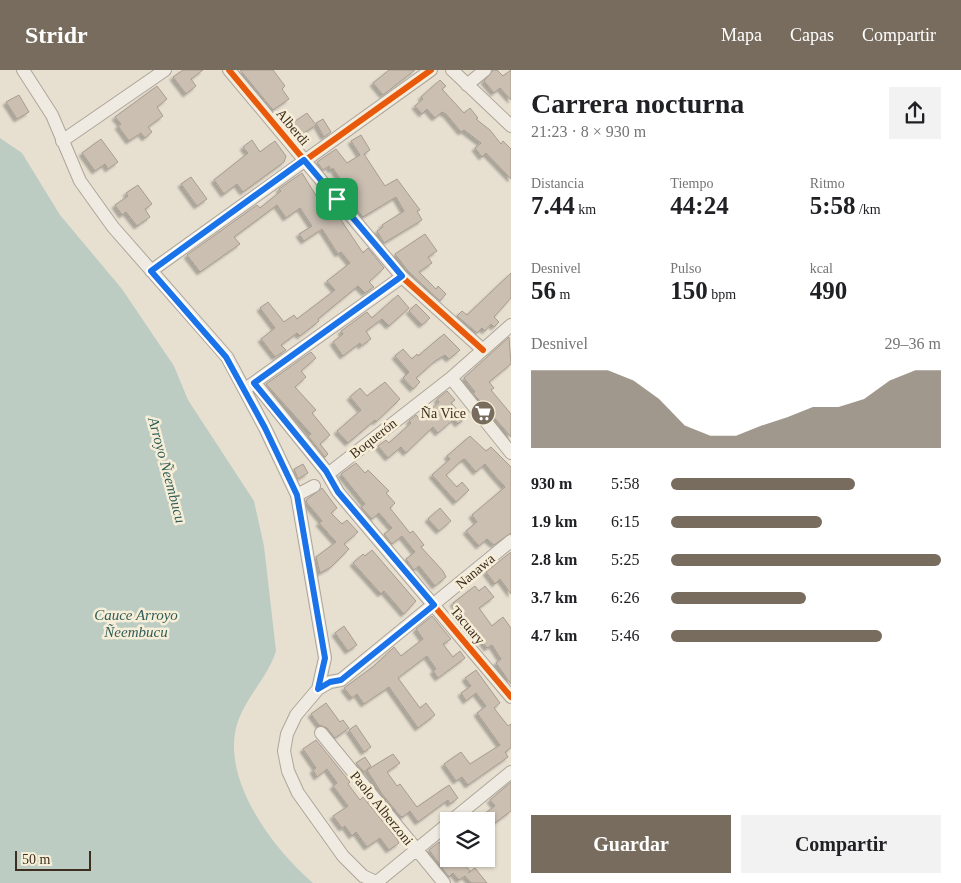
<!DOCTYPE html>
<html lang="es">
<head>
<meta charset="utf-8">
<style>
	body { margin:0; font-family:"Times New Roman",serif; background:#f2f2f2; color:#202124; height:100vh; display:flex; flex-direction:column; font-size:19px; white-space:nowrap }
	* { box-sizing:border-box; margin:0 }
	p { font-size:16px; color:#757577 }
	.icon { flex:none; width:28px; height:28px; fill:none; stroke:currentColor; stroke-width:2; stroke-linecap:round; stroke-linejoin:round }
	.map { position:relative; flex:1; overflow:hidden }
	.side { display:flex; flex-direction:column; background:#fff; width:450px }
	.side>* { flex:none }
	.controls { position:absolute; left:440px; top:742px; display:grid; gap:10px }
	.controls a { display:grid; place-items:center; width:55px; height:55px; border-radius:0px; background:#fff; box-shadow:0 1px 4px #0004; font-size:25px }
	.scale { position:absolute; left:15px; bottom:12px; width:76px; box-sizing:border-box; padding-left:5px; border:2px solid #3d2e20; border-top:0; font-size:14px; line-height:18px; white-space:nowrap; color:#3d2e20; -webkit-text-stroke:4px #f7eed8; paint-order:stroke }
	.pin { position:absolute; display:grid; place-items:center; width:42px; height:42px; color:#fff; margin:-21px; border-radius:10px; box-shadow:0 2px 8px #0006 }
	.round { display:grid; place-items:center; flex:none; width:52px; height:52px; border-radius:0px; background:#f2f2f2 }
	.summary { display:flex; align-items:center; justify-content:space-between; height:85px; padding:0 20px }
	h1 { font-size:28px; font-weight:700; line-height:38px }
	.metrics { display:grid; grid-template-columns:repeat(3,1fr); gap:8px; height:85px; padding:5px 20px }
	.metrics div { display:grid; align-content:center }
	.metrics b { font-size:25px; font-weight:700 }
	.metrics small { font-size:14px; font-weight:400 }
	.metrics p { font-size:14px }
	.chart { height:140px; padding:10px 20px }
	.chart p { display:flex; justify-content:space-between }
	.chart svg { width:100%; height:90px; margin-top:5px; fill:#786c5e; opacity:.7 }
	.action { display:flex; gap:10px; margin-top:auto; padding:10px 20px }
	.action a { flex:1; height:58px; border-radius:0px; background:#786c5e; color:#fff; font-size:20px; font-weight:700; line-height:58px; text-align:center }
	.action a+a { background:#f2f2f2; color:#202124 }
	ul { padding:0 20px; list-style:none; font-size:16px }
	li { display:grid; grid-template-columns:80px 60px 1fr; align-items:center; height:38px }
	li i { height:12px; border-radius:6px; background:#786c5e }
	header { display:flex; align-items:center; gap:30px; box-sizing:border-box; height:70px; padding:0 25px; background:#786c5e; color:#fff }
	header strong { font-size:24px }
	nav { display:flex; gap:28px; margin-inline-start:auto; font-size:18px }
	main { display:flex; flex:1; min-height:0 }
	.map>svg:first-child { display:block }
</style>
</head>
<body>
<header>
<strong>Stridr</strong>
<nav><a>Mapa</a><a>Capas</a><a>Compartir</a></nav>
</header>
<main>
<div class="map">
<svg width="511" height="813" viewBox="0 0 511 813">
	<defs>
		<filter id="shadow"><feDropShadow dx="-3" dy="3" stdDeviation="1" flood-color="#0004"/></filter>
	</defs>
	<rect width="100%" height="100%" fill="#e7e0d1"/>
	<!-- water -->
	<path fill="#bcccc2" d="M0,68L22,83L60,145L122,219L174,296L188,330L254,431L264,476L276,581C269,604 251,622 241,644C214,701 271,777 313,813H0Z"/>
	<!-- building -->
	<path fill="#cbbfb2" stroke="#a89c90" filter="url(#shadow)" d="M183,0H203L191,9L196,16L186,24L173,7Z
		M240,0H273L285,16L282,19L289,29L273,40Z
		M389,0H415L383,25L373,13Z
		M493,0H497L503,6L511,0V30L500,18L494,23L484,11Z
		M440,10L446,16L442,19L464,43L470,38L478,48L476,49L490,60L501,74L503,71L511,79V109L486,83L482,87L475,78L481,73L464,60L461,62L446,44L442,42L435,48L427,39L422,44L415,36L423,29L421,27Z
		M157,16L167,29L157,37L163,46L148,57L152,62L145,68L141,63L129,71L118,56L121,54L115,47Z
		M19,25L29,42L17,49L6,32Z
		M307,43L316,55L298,67L301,73L288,56Z
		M323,49L331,62L324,67L316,53Z
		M361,65L370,80L364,84L385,116L397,109L420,140L417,141L422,150L384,173L377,161L383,157L382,155L404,141L396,127L363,147L342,122L347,120L333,98L331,100L329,96L323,100L317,92L336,79L347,93L360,85L351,71Z
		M101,69L118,92L108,99L105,94L95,101L82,83Z
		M252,70L260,82L275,71L286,86L284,92L243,122L237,114L224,124L214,110L248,83L243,77Z
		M302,103L317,127L319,126L331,143L335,141L363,183L368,178L384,198L369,212L374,217L365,223L358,216L318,249L319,251L300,266L297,263L281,275L286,280L275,287L261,269L275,258L260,238L268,232L284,252L294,245L297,249L335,220L327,211L350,193L341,182L338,184L322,159L304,171L299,164L312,156L300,138L286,148L277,135L234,167L240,174L200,202L187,185L257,135L260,138L281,121L279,119Z
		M191,107L207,129L197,136L181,114Z
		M138,115L152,134L145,139L150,147L137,156L126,142L122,145L115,135L128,126L126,123Z
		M425,164L437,181L428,187L432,193L419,202L436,219L438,216L446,224L440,231L408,201L395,184Z
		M511,203V228L494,247L499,252L494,257L491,254L485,261L482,258L477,263L457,246L462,241L467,245Z
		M398,225L409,238L389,256L382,249L366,261L371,269L361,276L360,273L343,286L333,272L343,264L341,261L367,242L372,248Z
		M416,234L430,248L422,255L409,241Z
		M444,264L460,280L449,289L445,285L435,291L416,308L420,312L413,319L403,308L409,302L395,286L403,279L412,289L417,284L418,286Z
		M509,267L511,294L489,312L494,318L491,320L511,344V367L473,323L475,322L464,308Z
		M311,282L316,288L301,301L306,307L295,317L316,340L312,343L330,365L320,374L328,384L325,387L308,366L311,364L266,314Z
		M385,312L400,329L376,352L375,350L348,373L337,361L361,340L350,327L360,318L367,326Z
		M447,321L455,330L451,333L465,348L458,354L454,349L438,363L433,357L406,383L401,377L388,388L378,376L386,370L389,373L411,353L409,351L416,345L420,349L439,332L437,329Z
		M470,366L486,381L491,377L511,397V463L494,475L487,469L479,476L466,461L477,452L472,445L505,417L495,406L485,394L476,402L465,389L462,390L446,405L457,417L462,412L469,420L456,432L432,405L450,389L447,386Z
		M356,393L365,403L368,400L389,421L386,423L395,433L390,438L410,463L413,461L424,475L421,477L443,501L446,507L435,516L419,496L414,500L406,489L415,482L402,466L392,474L384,464L392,458L379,443L372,449L361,437L365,434L341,404Z
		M303,394L308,403L298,409L294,399Z
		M322,418L337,438L331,443L342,454L347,450L358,462L344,474L349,479L331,497L320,503L316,487L336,472L319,453L322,451L307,433L306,430Z
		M440,438L451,451L439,461L428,449Z
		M372,480L416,531L404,544L384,521L381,524L353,493L363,484L365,486Z
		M511,482V524L500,509L495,514L486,502Z
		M475,516L479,521L485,516L494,527L479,538L492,556L503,547L511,558V614L496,593L501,589L492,575L487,578L465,548L461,551L454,542L458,539L453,533Z
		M432,546L451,569L443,574L453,587L460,581L465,588L438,608L433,601L436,599L427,586L398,608L420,638L426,633L435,645L418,658L389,617L364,634L357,624L352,628L344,618L374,596L394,577L401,586L423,569L416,559Z
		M344,556L357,575L348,581L335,563Z
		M476,600L500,633L494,638L508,656L511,654V678L505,682L508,687L468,715L462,707L456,711L444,694L461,682L470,694L500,675L477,643L486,636L476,623L466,631L461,623L471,616L465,608Z
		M326,633L340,652L343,650L349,658L335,668L327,658L319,655L311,644Z
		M356,655L371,677L364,682L349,660Z
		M316,670L350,712L348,714L360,730L363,727L397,769L399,773L389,780L380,768L367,777L356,762L352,766L345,756L342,758L333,746L348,736L333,716L337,713L327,699L317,707L313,700L316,698L303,679Z
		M393,684L400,693L387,702L397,716L400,714L417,737L449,715L458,728L450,734L448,730L418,752L410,741L403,747L400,746L382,724L367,700Z
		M365,687L371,696L364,702L356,693Z
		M511,712V741L488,758L486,751H483L480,747L495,736L490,730Z
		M439,772L444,779L449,776V789H460L470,801L468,803L475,798L487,813H471L465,806L459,810L453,803L449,807L429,780Z"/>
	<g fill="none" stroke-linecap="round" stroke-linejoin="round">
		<defs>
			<path id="minor" d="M23,0L52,45L80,111L113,157L227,287L265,358L297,425L325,588L318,619L296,645L287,664L284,681L288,701L298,723L343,786L363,806L378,813
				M229,0L402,207L483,280
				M452,0L511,56
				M467,15L485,0
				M62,71L165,0
				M151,201L431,0
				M451,308L511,383
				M255,313L326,401L338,422L511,627
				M248,317L402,207
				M328,404L451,308L511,255
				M297,425L314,416
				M318,619L330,612L341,610L511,471
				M321,663L444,813
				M451,751L511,702
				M377,812L449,753"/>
		</defs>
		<!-- minor casing -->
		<use href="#minor" stroke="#ada599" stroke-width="14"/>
		<!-- minor -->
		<use href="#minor" stroke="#efebe3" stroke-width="12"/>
		<defs>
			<path id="cycleway" d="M229,0L402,207L483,280
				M151,201L431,0
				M255,313L326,401L338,422L511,627"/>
		</defs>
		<!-- cycleway casing -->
		<use href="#cycleway" stroke="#f7eed8" stroke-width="9"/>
		<!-- cycleway -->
		<use href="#cycleway" stroke="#e8590c" stroke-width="6"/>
	</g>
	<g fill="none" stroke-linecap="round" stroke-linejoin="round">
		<defs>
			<path id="route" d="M304,90L402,206L254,313L326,401L338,422L434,535L341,610L330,612L318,619L325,588L297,425L265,358L226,287L151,201Z"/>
		</defs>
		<!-- route casing -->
		<use href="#route" stroke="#fff" stroke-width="10"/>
		<!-- route -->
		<use href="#route" stroke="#1a73e8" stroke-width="6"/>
	</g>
	<!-- icons -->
	<defs>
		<symbol id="supermarket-disc" viewBox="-11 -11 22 22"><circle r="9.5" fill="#786c5e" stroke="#f7eed8"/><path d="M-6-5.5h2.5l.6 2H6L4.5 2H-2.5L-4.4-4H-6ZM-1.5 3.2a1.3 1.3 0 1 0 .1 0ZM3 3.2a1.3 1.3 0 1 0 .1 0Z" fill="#fff"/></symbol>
	</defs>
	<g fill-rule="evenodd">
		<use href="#supermarket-disc" x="469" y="329" width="28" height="28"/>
	</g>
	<g text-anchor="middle" stroke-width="5" stroke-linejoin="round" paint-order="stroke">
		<!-- street labels -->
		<g font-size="14" fill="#3d2e20" stroke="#f7eed8">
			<text transform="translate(293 57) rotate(50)" y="5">Alberdi</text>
			<text transform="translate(373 368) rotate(-38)" y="5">Boquerón</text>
			<text transform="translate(475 501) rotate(-40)" y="5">Nanawa</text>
			<text transform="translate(468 555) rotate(50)" y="5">Tacuary</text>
			<text transform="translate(382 738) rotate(51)" y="5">Paolo Alberzoni</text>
		</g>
		<!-- poi labels -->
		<g font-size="14" fill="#3d2e20" stroke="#f7eed8" text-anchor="end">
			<text x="466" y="348">Ña Vice</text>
		</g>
		<!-- water labels -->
		<g font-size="15" font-style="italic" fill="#2f5d5a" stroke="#f7eed8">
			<text transform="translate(167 400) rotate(75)" y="5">Arroyo Ñeembucu</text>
			<text x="136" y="550">Cauce Arroyo<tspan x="136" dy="17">Ñeembucu</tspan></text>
		</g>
	</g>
</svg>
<div class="controls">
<a><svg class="icon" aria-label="layers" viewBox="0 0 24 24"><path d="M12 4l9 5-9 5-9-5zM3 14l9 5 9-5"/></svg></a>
</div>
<div class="scale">50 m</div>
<div class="pin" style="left:337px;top:129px;background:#1e9e55"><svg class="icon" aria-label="arrive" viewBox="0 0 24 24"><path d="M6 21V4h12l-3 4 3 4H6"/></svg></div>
</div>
<section class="side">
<div class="summary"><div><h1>Carrera nocturna</h1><p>21:23 · 8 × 930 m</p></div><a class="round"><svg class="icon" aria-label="share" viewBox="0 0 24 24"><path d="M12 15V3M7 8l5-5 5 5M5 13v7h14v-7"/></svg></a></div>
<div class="metrics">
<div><p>Distancia</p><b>7.44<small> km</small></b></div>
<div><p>Tiempo</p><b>44:24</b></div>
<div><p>Ritmo</p><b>5:58<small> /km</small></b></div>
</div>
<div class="metrics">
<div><p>Desnivel</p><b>56<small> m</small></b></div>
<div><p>Pulso</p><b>150<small> bpm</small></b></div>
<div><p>kcal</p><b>490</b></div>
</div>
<div class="chart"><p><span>Desnivel</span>29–36 m</p>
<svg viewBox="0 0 160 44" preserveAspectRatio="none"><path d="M0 44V6L10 6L20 6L30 6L40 11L50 20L60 33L70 38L80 38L90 33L100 29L110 24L120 24L130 20L140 11L150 6L160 6V44z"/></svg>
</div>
<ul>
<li><b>930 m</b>5:58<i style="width:68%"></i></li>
<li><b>1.9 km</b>6:15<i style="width:56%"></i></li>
<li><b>2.8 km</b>5:25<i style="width:100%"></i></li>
<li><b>3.7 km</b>6:26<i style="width:50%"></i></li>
<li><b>4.7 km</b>5:46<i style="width:78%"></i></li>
</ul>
<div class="action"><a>Guardar</a><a>Compartir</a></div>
</section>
</main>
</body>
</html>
